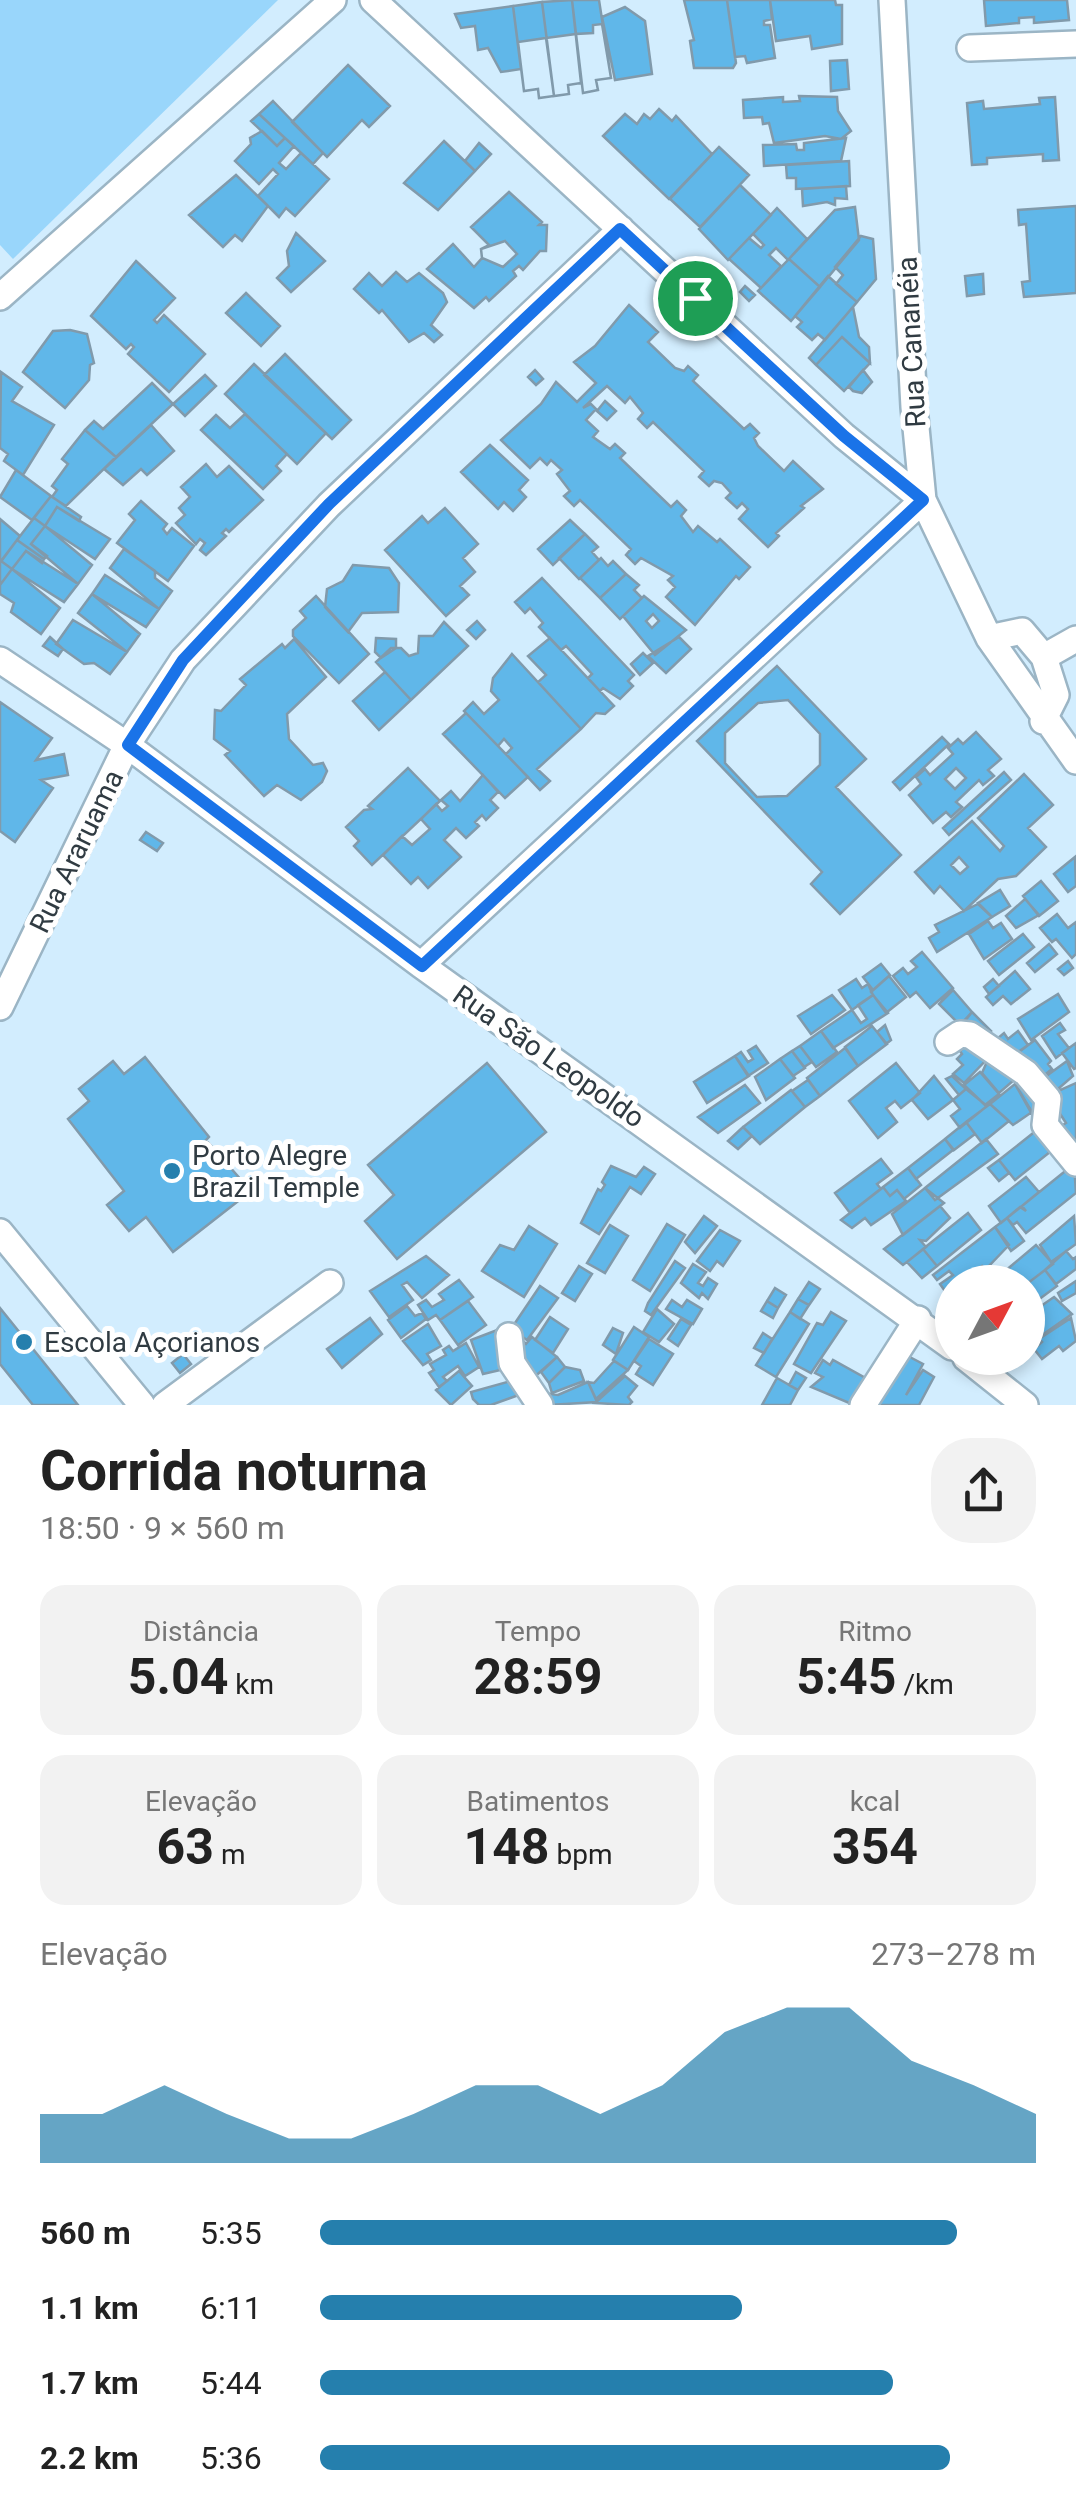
<!DOCTYPE html>
<html lang="pt">
<head>
<meta charset="utf-8">
<style>
	body { margin:0; font-family:Roboto,sans-serif; background:#f2f2f2; color:#222; height:100vh; display:flex; flex-direction:column; font-size:38px; white-space:nowrap }
	* { box-sizing:border-box; margin:0 }
	p { font-size:32px; color:#767676 }
	.icon { flex:none; width:55px; height:55px; fill:none; stroke:currentColor; stroke-width:2; stroke-linecap:round; stroke-linejoin:round }
	.map { position:relative; height:1405px; overflow:hidden }
	.sheet { display:flex; flex-direction:column; background:#fff; flex:1 }
	.sheet>* { flex:none }
	.needle { width:65px; rotate:49deg }
	.tools { position:absolute; left:935px; top:1265px; display:grid; gap:20px }
	.tools a { display:grid; place-items:center; width:110px; height:110px; border-radius:50%; background:#fff; box-shadow:0 5px 15px #0003; font-size:50px }
	.pin { position:absolute; display:grid; place-items:center; width:85px; height:85px; color:#fff; margin:-42px; border:5px solid #fff; border-radius:50%; box-shadow:0 2px 10px #0007 }
	.round { display:grid; place-items:center; flex:none; width:105px; height:105px; border-radius:40px; background:#f2f2f2 }
	.head { display:flex; align-items:center; justify-content:space-between; height:170px; padding:0 40px }
	h1 { font-size:55px; font-weight:700; line-height:75px }
	.metrics { display:grid; grid-template-columns:repeat(3,1fr); gap:15px; height:170px; padding:10px 40px }
	.metrics div { display:grid; align-content:center; border-radius:25px; background:#f2f2f2; text-align:center }
	.metrics b { font-size:50px; font-weight:700 }
	.metrics small { font-size:28px; font-weight:400 }
	.metrics p { font-size:28px }
	.chart { height:280px; padding:20px 40px }
	.chart p { display:flex; justify-content:space-between }
	.chart svg { width:100%; height:180px; margin-top:10px; fill:#257fad; opacity:.7 }
	ul { padding:0 40px; list-style:none; font-size:32px }
	li { display:grid; grid-template-columns:160px 120px 1fr; align-items:center; height:75px }
	li i { height:25px; border-radius:12px; background:#257fad }
	.map>svg:first-child { display:block }
</style>
</head>
<body>
<div class="map">
<svg width="1076" height="1405" viewBox="0 0 1076 1405">
	<rect width="100%" height="100%" fill="#d2edfe"/>
	<!-- green -->
	<path fill="#99d6fb" d="M0,0H278L13,259L0,245Z"/>
	<!-- building -->
	<path fill="#60b7e9" stroke="#819aab" stroke-width="2.5" fill-rule="evenodd" d="M572,0L581,83L568,85L569,94L554,96L542,2Z
		M572,0H599L611,78L596,80L598,90L583,93Z
		M684,0H727L736,63L733,68H694L690,41L694,40Z
		M770,0L772,19L764,21V25H770L775,58L747,63L745,56L735,57L727,0Z
		M770,0H835L836,5H842V44L812,49L810,36L776,41Z
		M984,0H1067L1069,20L1034,23V17L1019,18V23L986,26Z
		M542,2L554,96L539,98L538,89L524,91L513,6Z
		M513,6L521,69L501,72L488,48L478,50L475,26L461,28L455,14Z
		M625,7L645,21L652,74L615,80L602,17Z
		M602,24L611,78L596,80L598,90L583,93L576,34L593,33V25Z
		M576,34L581,83L568,85L569,94L554,96L546,38Z
		M546,38L554,96L539,98L538,89L524,91L518,42Z
		M847,60L849,89L831,91L830,61Z
		M348,65L390,106L369,127L362,120L327,157L292,122Z
		M799,96L837,97L838,111L851,131L841,139L825,136L774,143L769,123L763,124L762,117L744,118L743,100L783,97V102L800,101Z
		M1055,97L1059,160L1043,161V154L987,158V164L972,165L967,103L983,101L984,109L1040,104L1039,98Z
		M273,101L323,153L313,164L259,114Z
		M659,109L672,121L676,116L712,154L669,199L603,136L625,114L637,124L644,114L650,119Z
		M259,114L285,138L277,146L251,121Z
		M262,131L277,146L285,138L294,146L279,163L286,169L301,153L329,179L295,216L286,208L279,217L258,196L278,174L273,169L259,184L235,161L251,144L250,138Z
		M846,138L841,161L764,166L763,145L796,144L797,150H804V143Z
		M444,141L475,171L438,210L404,183Z
		M479,143L491,154L475,171L465,161Z
		M719,147L749,175L700,227L670,199Z
		M849,161L850,186L796,189V178H787L786,165Z
		M236,175L268,206L242,241L235,235L223,247L189,215Z
		M740,185L771,215L728,260L699,229Z
		M846,186L847,199L835,198V205L827,202L803,206L802,189Z
		M509,192L542,222L539,225H547L546,251H540L523,270L519,266L513,271L516,276L489,301L486,297L474,308L427,269L453,244L474,267L482,258L481,249L489,245L471,227Z
		M1076,206V293L1024,297L1022,282L1030,281L1026,224L1019,225L1018,210Z
		M855,207L859,240L820,287L789,259L835,210Z
		M777,208L807,239L788,260L776,248L769,255L781,266L761,288L729,259L749,238L761,248L764,245L753,234Z
		M296,233L325,261L291,292L277,278L289,266L287,251Z
		M861,236L873,239L876,279L857,302L836,284L843,275L835,267Z
		M505,241L517,254L503,267L482,258L481,249Z
		M789,259L820,287L791,321L758,291Z
		M136,261L175,298L154,320L157,323L164,315L205,354L169,392L128,354L134,347L131,344L126,349L91,316Z
		M396,272L407,282L419,273L443,293L447,302L431,325L442,335L434,342L424,333L409,342L382,310L379,313L354,289L369,273L382,286Z
		M983,274L984,294L967,296L965,276Z
		M828,276L857,302L825,340L818,334L812,340L797,327L802,322L795,316Z
		M745,286L755,295L749,301L740,292Z
		M246,293L280,326L261,346L226,313Z
		M629,305L658,332L648,342L675,368L684,371L688,366L698,375L693,381L744,429L750,424L759,433L754,438L758,446L784,471L793,461L823,489L801,506L804,508L776,533L779,536L768,547L739,519L748,509L742,503L737,508L726,498L731,493L722,483L714,481L709,486L699,477L704,471L653,422L647,428L638,419L643,413L630,397L625,403L607,386L583,408L591,404L596,409L586,420L598,431L593,437L610,449L615,444L625,453L620,458L671,507L677,501L686,510L681,516L693,532L698,526L717,542L720,539L750,567L739,579L736,576L695,625L666,597L675,587L668,580L673,576L641,558L635,564L626,555L631,549L580,500L574,506L564,496L570,491L557,474L562,470L551,460L547,465L540,458L530,468L501,440L541,404L556,382L577,402L596,383L574,362L595,346Z
		M853,307L859,337L869,347L870,363L842,337L816,365L809,358Z
		M70,330L87,334L94,363L90,365L89,380L65,408L23,372L53,331Z
		M842,337L870,363L844,391L816,365Z
		M285,354L351,420L332,439L264,375Z
		M254,364L326,433L297,464L225,394Z
		M535,370L543,379L536,385L528,377Z
		M863,370L872,382L862,393L853,391L849,387Z
		M1,372L22,387L12,401L54,425L23,475L4,461L8,454L0,448Z
		M205,375L216,386L185,416L173,404Z
		M152,383L173,404L116,457L85,430L94,421L103,429Z
		M605,401L616,411L607,420L597,411Z
		M245,414L287,454L276,466L281,471L263,489L201,430L216,415L230,428Z
		M151,425L174,451L147,475L141,469L123,485L104,469Z
		M85,430L116,457L66,506L52,497L57,490L52,486L68,464L62,459Z
		M490,445L528,480L519,490L526,497L513,511L504,502L498,509L461,472Z
		M206,464L217,477L229,466L263,500L229,532L226,529L222,533L226,536L206,555L200,550L205,543L200,539L196,544L176,523L185,515L179,508L190,497L181,487Z
		M16,470L51,496L32,520L0,497Z
		M51,496L81,517L79,521L57,507L45,526L34,518Z
		M141,501L167,524L163,529L167,534L172,528L194,546L168,581L117,543L135,520L129,514Z
		M57,507L110,539L95,559L45,526Z
		M445,508L478,544L463,558L475,572L460,586L469,595L446,616L385,550L422,516L428,523Z
		M34,518L45,526L31,544L47,556L44,559L17,540Z
		M0,519L20,536L0,563Z
		M570,520L585,534L553,565L538,549Z
		M45,526L92,565L78,584L31,544Z
		M585,534L598,547L592,552L599,560L579,579L559,558Z
		M17,540L44,559L42,563L26,551L12,569L1,561Z
		M124,549L155,571V578L172,591L159,609L110,568Z
		M26,551L78,584L64,602L12,569Z
		M601,558L608,566L613,561L626,574L600,598L580,578Z
		M1,561L12,569L0,585V563Z
		M353,565L389,568L399,583L398,612L362,613L348,632L325,607L327,589L343,581Z
		M12,569L60,608L41,634L11,612L14,603L0,594V585Z
		M626,574L639,585L634,590L642,598L620,619L600,598Z
		M105,575L159,609L146,627L92,594Z
		M542,578L634,675L628,681L633,686L620,699L603,688L600,691L588,678L592,674L566,646L561,650L539,627L543,623L530,608L525,613L515,602Z
		M92,594L140,634L127,652L78,613Z
		M316,596L369,654L339,683L293,636V630L306,618L300,611Z
		M644,596L686,630L655,655L623,616ZM653,614L659,621L652,628L646,621Z
		M73,620L127,652L110,674L94,663L84,664L56,644Z
		M477,621L485,630L476,639L467,630Z
		M444,622L468,646L411,700L376,662L391,648H401L409,656L418,653L419,636H433Z
		M50,637L63,649L58,656L43,646Z
		M679,637L691,649L666,673L648,656Z
		M376,638L396,639V648L381,658L375,652Z
		M550,638L614,706L605,714L596,713L581,729L538,682L546,675L528,656Z
		M294,639L326,677L287,714L289,739L313,765L323,763L327,771L322,782L301,800L277,785L264,796L225,755L230,751L214,739L215,710L221,711L246,685L240,679L282,644L285,648Z
		M643,653L653,663L640,675L631,664Z
		M512,654L581,729L537,769L550,781L540,790L506,754L512,748L504,739L498,746L464,711L473,702L484,714L499,700L491,691L493,678Z
		M777,666L866,759L836,787L901,855L840,914L811,884L822,872L697,741Z
		M385,672L411,700L379,730L353,701Z
		M788,700L820,734V765L787,796L757,797L725,763V733L758,703Z
		M0,702L52,738L36,760L64,754L68,775L41,780L53,788L15,842L0,831Z
		M466,713L528,777L505,798L443,734Z
		M976,732L1001,759L988,770L994,776L983,785L979,780L956,802L962,807L951,817L946,812L933,823L909,795L921,784L916,777L925,769L930,775L953,754L948,748L958,739L963,744Z
		M942,737L949,744L900,790L893,782Z
		M408,768L440,801L372,865L354,846L359,841L346,827L364,810L372,809L368,806Z
		M956,768L966,778L955,789L945,779Z
		M1004,772L1011,780L949,835L943,828Z
		M1024,774L1053,805L1028,828L1046,847L1016,876L998,879L964,911L940,886L934,893L915,872L972,821L1000,851L1004,846L978,818ZM959,857L968,867L960,874L951,865Z
		M483,775L498,792L490,800L498,808L486,820L482,815L475,822L479,826L466,838L456,828L444,840L461,857L428,888L418,877L411,884L383,855L402,836L412,845L430,829L421,819L436,804L442,811L448,806L441,800L451,791L460,801Z
		M146,832L163,843L157,851L140,840Z
		M1075,857L1076,886L1068,892L1054,874Z
		M1041,881L1058,901L1039,916L1023,896Z
		M1000,890L1010,906L992,917L978,903Z
		M1025,899L1039,915L1016,928L1006,916Z
		M978,904L992,917L937,952L929,938L939,932L935,925Z
		M1057,914L1068,928L1076,922V954L1072,958L1056,939L1052,942L1040,928Z
		M988,921L993,928L1001,923L1012,939L984,959L969,934Z
		M1023,934L1034,947L999,975L988,961Z
		M1049,944L1057,954L1035,972L1027,963Z
		M922,952L953,988L930,1008L916,992L910,997L893,976L903,968L908,974L917,967L911,961Z
		M1068,961L1073,968L1064,975L1058,969Z
		M881,964L890,975L873,990L863,977Z
		M1015,971L1030,989L1011,1004L1003,996L993,1005L986,997Z
		M889,976L906,997L886,1013L871,992Z
		M856,979L862,988L868,984L873,995L852,1010L839,990Z
		M993,979L999,986L989,994L984,987Z
		M953,990L972,1012L961,1026L939,1004Z
		M1058,994L1069,1012L1031,1040L1018,1019Z
		M832,995L845,1010L811,1034L798,1016Z
		M873,995L888,1013L833,1048L821,1031L852,1010L861,1023L867,1019L858,1005Z
		M972,1012L991,1031L982,1040L962,1023Z
		M1060,1023L1065,1030L1058,1034L1069,1048L1056,1058L1042,1036Z
		M885,1025L891,1040L886,1044L877,1032Z
		M872,1026L887,1044L858,1066L845,1047Z
		M821,1031L837,1052L816,1067L800,1046Z
		M1018,1031L1028,1045L1007,1060L998,1038L1004,1033L1008,1039Z
		M972,1040L989,1057L964,1083L953,1074L963,1065L957,1059L962,1054L960,1051Z
		M1035,1040L1051,1061L1048,1064L1052,1069L1037,1081L1015,1055Z
		M1076,1043V1068L1074,1069L1062,1053Z
		M756,1046L768,1063L748,1076L735,1056L741,1052L748,1062L753,1059L748,1051Z
		M800,1046L812,1062L804,1067L792,1051Z
		M845,1048L858,1066L820,1096L807,1078Z
		M792,1051L805,1068L793,1076L780,1059Z
		M735,1056L749,1076L707,1103L694,1082Z
		M145,1057L209,1137L206,1140L251,1191L173,1252L146,1217L129,1231L107,1205L124,1191L68,1119L89,1101L79,1089L113,1061L124,1074Z
		M989,1057L1014,1080L999,1093L982,1073Z
		M780,1059L795,1078L766,1100L755,1077Z
		M1067,1061L1073,1076L1051,1095L1045,1077Z
		M487,1063L546,1132L397,1259L365,1221L394,1195L368,1165Z
		M896,1063L920,1093L901,1108L895,1101L886,1108L897,1122L878,1138L849,1101Z
		M980,1072L999,1094L985,1105L964,1085Z
		M934,1076L953,1100L928,1119L912,1100Z
		M952,1076L966,1089L959,1095L946,1079Z
		M1024,1077L1048,1104L1033,1116L1015,1084Z
		M808,1080L820,1096L805,1107L792,1091Z
		M1076,1083V1143L1074,1144L1054,1131L1066,1123L1055,1106L1060,1102L1056,1092Z
		M1015,1084L1032,1112L1013,1125L990,1104Z
		M745,1085L760,1103L718,1133L698,1117Z
		M966,1089L987,1106L960,1128L951,1116L960,1109L953,1100Z
		M791,1090L805,1107L760,1144L743,1127Z
		M990,1104L1009,1121L982,1143L966,1122Z
		M966,1122L975,1134L954,1150L945,1139Z
		M1042,1126L1060,1144L1015,1180L999,1160Z
		M743,1127L752,1136L738,1149L728,1141Z
		M945,1139L953,1150L916,1179L908,1168Z
		M986,1139L998,1154L935,1200L925,1188Z
		M881,1159L892,1173L877,1184L881,1189L850,1213L835,1193Z
		M999,1160L1009,1173L999,1181L988,1168Z
		M1074,1164L1076,1193L1026,1233L1017,1222L1013,1225L1007,1218L1020,1207L1026,1211L1022,1206Z
		M611,1166L636,1177L644,1167L655,1174L641,1194L630,1187L599,1234L581,1223L598,1189L601,1191L605,1185L602,1182Z
		M908,1168L921,1185L904,1199L897,1190L890,1196L883,1187Z
		M1026,1177L1039,1192L1001,1223L989,1206Z
		M883,1187L890,1196L897,1190L906,1201L871,1225L865,1218L852,1228L841,1220Z
		M925,1188L944,1203L903,1235L892,1214Z
		M940,1206L950,1218L926,1241L920,1240L926,1247L903,1265L884,1249Z
		M968,1213L981,1230L937,1266L923,1249Z
		M704,1216L717,1226L695,1253L685,1242Z
		M1074,1216L1076,1244L1051,1262L1040,1245Z
		M1007,1218L1024,1241L1011,1251L995,1227Z
		M667,1224L685,1235L650,1291L633,1280Z
		M610,1225L628,1236L605,1273L587,1263Z
		M529,1226L557,1244L524,1297L482,1271L500,1245L514,1250Z
		M995,1227L1009,1245L985,1270L982,1266L963,1282H952L947,1294L940,1284L953,1275L949,1271L937,1280L933,1275Z
		M720,1230L740,1241L723,1266L717,1261L710,1271L697,1261Z
		M1036,1245L1053,1264L1028,1283L992,1282Z
		M923,1249L937,1266L922,1278L907,1262Z
		M1066,1251L1073,1259L1076,1257V1269L1056,1284L1045,1270Z
		M426,1256L449,1275L422,1298L407,1282L402,1285L413,1300L389,1317L370,1291Z
		M675,1261L685,1268L651,1315L645,1311L648,1303Z
		M693,1264L706,1272L698,1283L703,1286L708,1278L717,1284L708,1299L702,1293L699,1298L681,1283Z
		M579,1266L592,1274L575,1301L562,1293Z
		M1045,1270L1057,1286L1030,1306L1028,1283Z
		M459,1280L473,1297L440,1320L436,1315L428,1320L418,1305L426,1300L432,1307L444,1300L439,1294Z
		M1076,1281V1293L1062,1301L1058,1293Z
		M809,1282L820,1289L809,1305L798,1299Z
		M540,1286L558,1298L527,1340L511,1329Z
		M775,1288L786,1295L778,1308L767,1301Z
		M1054,1297L1072,1314L1028,1345V1315Z
		M798,1299L809,1305L800,1319L790,1312Z
		M672,1300L682,1307L687,1300L702,1309L693,1324L666,1309Z
		M468,1301L486,1325L458,1345L440,1320Z
		M767,1301L778,1308L773,1318L761,1311Z
		M407,1306L415,1316L422,1313L426,1319L401,1338L388,1320Z
		M0,1308L78,1405H33L0,1364Z
		M657,1309L674,1324L659,1342L643,1332Z
		M790,1312L809,1324L776,1377L756,1365Z
		M831,1312L846,1321L811,1373L794,1364L817,1323L823,1325Z
		M550,1317L568,1329L553,1353L535,1340Z
		M370,1318L382,1334L342,1368L327,1349Z
		M1071,1318L1076,1341L1063,1351L1059,1346L1042,1359L1034,1349L1042,1342L1039,1339Z
		M681,1319L691,1325L678,1346L668,1339Z
		M428,1324L441,1346L427,1354L431,1360L423,1365L403,1341Z
		M505,1327L509,1368L483,1374L471,1340Z
		M634,1327L649,1337L628,1370L613,1360Z
		M613,1328L623,1333L616,1354L603,1345Z
		M763,1333L772,1339L764,1353L754,1348Z
		M519,1337L526,1344L532,1337L557,1357L531,1380L512,1343Z
		M649,1339L673,1354L653,1385L636,1374L641,1366L634,1361Z
		M466,1343L479,1367L465,1376L458,1366L443,1377L447,1381L439,1387L429,1373L434,1370L430,1364L446,1355L443,1350L449,1346L453,1351Z
		M183,1354L191,1364L180,1373L172,1363Z
		M904,1354L923,1364L906,1395L923,1370L934,1377L919,1405H874Z
		M557,1357L565,1367L549,1383L541,1372Z
		M823,1360L830,1365L833,1360L869,1380L854,1405L811,1387L823,1377L815,1373Z
		M614,1361L628,1370L596,1399L588,1382L594,1383Z
		M565,1367L580,1370L584,1381L552,1393L549,1383Z
		M459,1371L472,1386L451,1405L436,1390Z
		M796,1372L806,1378L798,1390L789,1385Z
		M625,1376L637,1386L628,1397L632,1402L629,1405L595,1403Z
		M522,1378L527,1392L491,1405H479L473,1399L471,1392Z
		M777,1378L798,1390L790,1405H762Z
		M588,1382L597,1402L549,1405L544,1393L558,1395Z"/>
	<g fill="none" stroke-linecap="round" stroke-linejoin="round">
		<defs>
			<path id="minor" d="M373,0L844,436L923,500L421,965
				M892,0L914,407L923,500L989,638L1076,761
				M970,48L1076,44
				M0,297L333,0
				M989,638L1022,631L1044,657L1056,695L1043,721
				M1044,657L1076,639
				M0,660L127,745L421,965L952,1347
				M0,1007L127,745L183,660L329,505L621,229
				M948,1042L960,1034L970,1035L1026,1073L1048,1099L1045,1125L1076,1163
				M0,1232L142,1405
				M509,1336L512,1363L540,1405
				M966,1358L1025,1405
				M165,1405L330,1283
				M863,1405L918,1319"/>
		</defs>
		<!-- minor casing -->
		<use href="#minor" stroke="#9bb5c5" stroke-width="30"/>
		<!-- minor -->
		<use href="#minor" stroke="#fff" stroke-width="25"/>
	</g>
	<g fill="none" stroke-linecap="round" stroke-linejoin="round">
		<defs>
			<path id="route" d="M620,229L844,436L923,500L422,966L128,745L183,660L329,504Z"/>
		</defs>
		<!-- route casing -->
		<use href="#route" stroke="#fff" stroke-width="20"/>
		<!-- route -->
		<use href="#route" stroke="#1a73e8" stroke-width="12"/>
	</g>
	<!-- markers -->
	<g fill="#257fad" stroke="#fff" stroke-width="4">
		<circle cx="172" cy="1171" r="10"/>
		<circle cx="24" cy="1342" r="10"/>
	</g>
	<g text-anchor="middle" stroke-width="10" stroke-linejoin="round" paint-order="stroke">
		<!-- street labels -->
		<g font-size="28" fill="#303b42" stroke="#fff">
			<text transform="translate(911 342) rotate(-93)" y="10">Rua Cananéia</text>
			<text transform="translate(76 851) rotate(-64)" y="10">Rua Araruama</text>
			<text transform="translate(549 1056) rotate(35)" y="10">Rua São Leopoldo</text>
		</g>
		<!-- poi labels -->
		<g font-size="28" fill="#303b42" stroke="#fff" text-anchor="start">
			<text x="192" y="1165">Porto Alegre<tspan x="192" dy="32">Brazil Temple</tspan></text>
			<text x="44" y="1352">Escola Açorianos</text>
		</g>
	</g>
</svg>
<div class="tools">
<a><svg class="needle" viewBox="-14 -14 28 28"><path d="M0-13l5 13h-10z" fill="#e53935"/><path d="M0 13l5-13h-10z" fill="#767676"/></svg></a>
</div>
<div class="pin" style="left:695px;top:298px;background:#1e9e55"><svg class="icon" aria-label="arrive" viewBox="0 0 24 24"><path d="M6 21V4h12l-3 4 3 4H6"/></svg></div>
</div>
<section class="sheet">
<div class="head"><div><h1>Corrida noturna</h1><p>18:50 · 9 × 560 m</p></div><a class="round"><svg class="icon" aria-label="share" viewBox="0 0 24 24"><path d="M12 15V3M7 8l5-5 5 5M5 13v7h14v-7"/></svg></a></div>
<div class="metrics">
<div><p>Distância</p><b>5.04<small> km</small></b></div>
<div><p>Tempo</p><b>28:59</b></div>
<div><p>Ritmo</p><b>5:45<small> /km</small></b></div>
</div>
<div class="metrics">
<div><p>Elevação</p><b>63<small> m</small></b></div>
<div><p>Batimentos</p><b>148<small> bpm</small></b></div>
<div><p>kcal</p><b>354</b></div>
</div>
<div class="chart"><p><span>Elevação</span>273–278 m</p>
<svg viewBox="0 0 160 44" preserveAspectRatio="none"><path d="M0 44V32L10 32L20 25L30 32L40 38L50 38L60 32L70 25L80 25L90 32L100 25L110 12L120 6L130 6L140 19L150 25L160 32V44z"/></svg>
</div>
<ul>
<li><b>560 m</b>5:35<i style="width:89%"></i></li>
<li><b>1.1 km</b>6:11<i style="width:59%"></i></li>
<li><b>1.7 km</b>5:44<i style="width:80%"></i></li>
<li><b>2.2 km</b>5:36<i style="width:88%"></i></li>
</ul>
</section>
</body>
</html>
